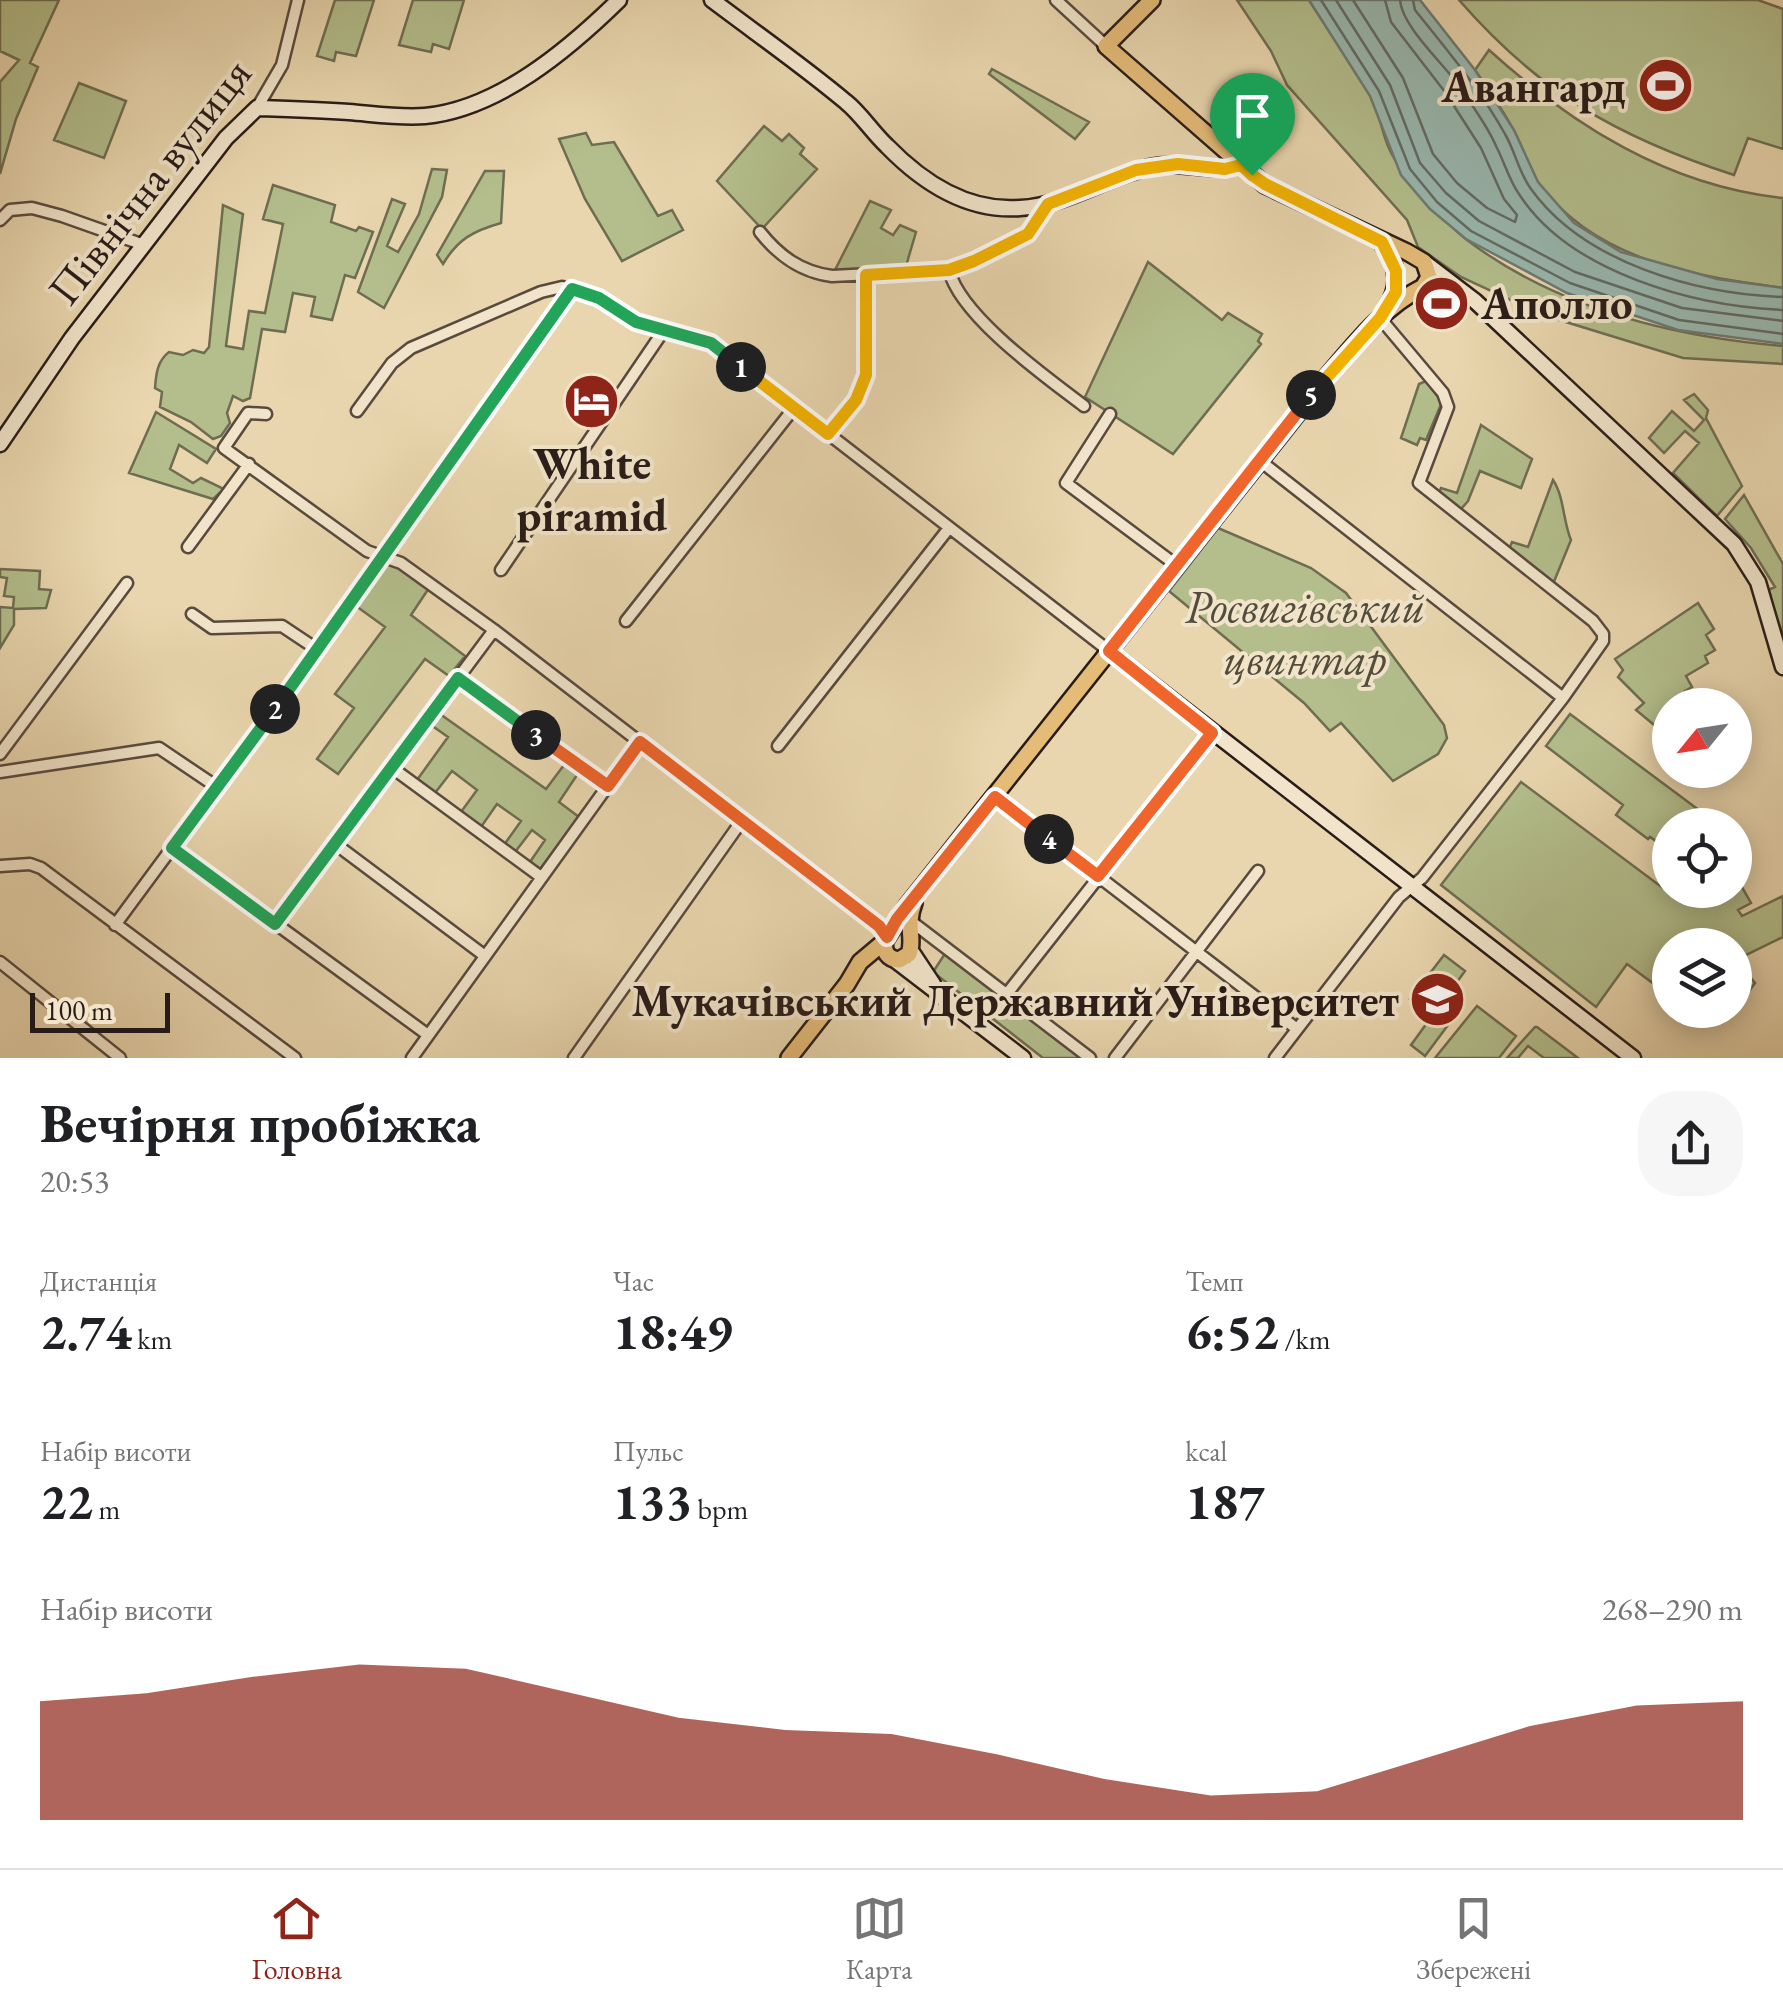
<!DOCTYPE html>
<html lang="uk">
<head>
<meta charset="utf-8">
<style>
	body { margin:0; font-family:"EB Garamond",serif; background:#f6f6f6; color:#202124; height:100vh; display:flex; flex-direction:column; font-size:38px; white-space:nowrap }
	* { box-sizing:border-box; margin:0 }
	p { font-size:32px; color:#757577 }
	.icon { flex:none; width:55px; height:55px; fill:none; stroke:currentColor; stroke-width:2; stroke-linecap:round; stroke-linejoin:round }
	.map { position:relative; height:1058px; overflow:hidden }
	.panel { display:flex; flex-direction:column; background:#fff; flex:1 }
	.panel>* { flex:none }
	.needle { width:65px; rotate:240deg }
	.tools { position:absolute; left:1652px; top:688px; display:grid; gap:20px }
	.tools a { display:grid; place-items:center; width:100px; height:100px; border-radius:50%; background:#fff; box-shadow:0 5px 25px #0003; font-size:50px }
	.scale { position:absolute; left:30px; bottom:25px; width:140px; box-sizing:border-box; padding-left:10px; border:5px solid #291c18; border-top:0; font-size:28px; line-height:35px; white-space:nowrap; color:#291c18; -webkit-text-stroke:8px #f1e4ca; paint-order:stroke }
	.pin { position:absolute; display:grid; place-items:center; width:85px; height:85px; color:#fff; margin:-102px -42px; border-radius:50% 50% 50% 0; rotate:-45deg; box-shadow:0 0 10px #0007 }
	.pin .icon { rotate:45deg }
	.km { position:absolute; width:50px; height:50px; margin:-25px; border-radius:50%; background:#222; color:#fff; font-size:28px; line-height:50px; text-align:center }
	.round { display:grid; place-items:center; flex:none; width:105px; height:105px; border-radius:40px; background:#f6f6f6 }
	.summary { display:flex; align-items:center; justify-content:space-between; height:170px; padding:0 40px }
	h1 { font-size:55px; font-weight:700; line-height:75px }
	.stats { display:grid; grid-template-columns:repeat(3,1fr); gap:15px; height:170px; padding:10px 40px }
	.stats div { display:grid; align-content:center }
	.stats b { font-size:50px; font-weight:700 }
	.stats small { font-size:28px; font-weight:400 }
	.stats p { font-size:28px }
	.chart { height:280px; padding:20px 40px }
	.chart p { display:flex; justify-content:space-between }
	.chart svg { width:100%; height:180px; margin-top:10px; fill:#8f2418; opacity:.7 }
	.tabs { display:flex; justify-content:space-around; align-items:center; height:140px; border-top:2px solid #e0e0e0; background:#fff; font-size:28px; color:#757577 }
	.tabs a { display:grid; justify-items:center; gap:5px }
	.tabs .on { color:#8f2418 }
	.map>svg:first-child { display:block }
</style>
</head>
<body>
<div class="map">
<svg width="1783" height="1058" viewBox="0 0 1783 1058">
	<rect width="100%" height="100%" fill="#e9d6ae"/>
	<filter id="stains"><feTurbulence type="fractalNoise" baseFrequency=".002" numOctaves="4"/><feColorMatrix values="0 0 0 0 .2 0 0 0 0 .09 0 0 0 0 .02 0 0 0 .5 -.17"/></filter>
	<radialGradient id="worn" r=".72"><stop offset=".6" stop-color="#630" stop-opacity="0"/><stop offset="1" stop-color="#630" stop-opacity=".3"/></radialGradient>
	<!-- green -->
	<path fill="#b3be8c" stroke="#6e6d52" stroke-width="2.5" d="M0,0H59L30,63L38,67L16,119L0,174V82L19,60L0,51Z
		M335,0H374L356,56L336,52L334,61L317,56Z
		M413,0H464L449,49L433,44L431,52L399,45Z
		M1237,0H1309C1329,32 1353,64 1371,97C1381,116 1383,143 1396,161C1410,181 1448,226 1467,240C1557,308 1673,337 1783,346V364L1683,358L1543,315L1461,277L1418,247L1407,220L1287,85L1271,51Z
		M1459,0H1758L1783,9V149L1748,138L1734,175C1617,137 1540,93 1459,0Z
		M1489,50C1572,125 1668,186 1783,198V288C1694,276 1597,261 1540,185C1528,169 1523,146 1513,129C1502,108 1488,89 1475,70Z
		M992,69L1089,122L1075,139L989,74Z
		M79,83L126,101L104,158L54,140Z
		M764,126L782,141L789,134L804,148L800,154L817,169L762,229L717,181Z
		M586,133L592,145L614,142L658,216L672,210L683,230L622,261L585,199L559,139Z
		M432,169L447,170L442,197L384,308L358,292L392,199L405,204L387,246L398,252L419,214Z
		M485,171H504L501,223C473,231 458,239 443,264L437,255Z
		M273,185L335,205L331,222L356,231L359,227L373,232L355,278L345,275L332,320L311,316L315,297L293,293L285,332L262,329L250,398L243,401L233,396L227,413L230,423L221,436L213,439L191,422L160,407L162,392L155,388C156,375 157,361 169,352L183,355L193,350L204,353L209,347L223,205L243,214L226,346L243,349L249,311L265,313L283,224L263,219Z
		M870,201L891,210L881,228L893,235L900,225L916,232L906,266L834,272Z
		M1148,262L1222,320L1228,313L1262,334L1258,341L1261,344L1173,454L1085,397Z
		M1426,381L1442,402L1426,440L1420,438L1417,445L1401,438L1419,384Z
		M1694,394L1708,410L1706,418L1742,486L1717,516L1673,473L1699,443L1685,431L1664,453L1649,438L1672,411L1694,431L1704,420L1684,400Z
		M156,412L216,449L207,463L179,445L170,469L193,483L201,478L224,489L213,499L129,473Z
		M1481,425L1532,459L1521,488L1480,471L1468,501L1461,509L1439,493L1441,488L1457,493Z
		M1553,480C1564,496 1563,521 1571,540L1553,584L1509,549L1512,542L1528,547Z
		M1744,495L1783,564V647L1766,591L1775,587L1751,548L1725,519Z
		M1218,528L1311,568L1346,593L1444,725L1447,738L1438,754L1393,781L1341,723L1330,731L1304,703L1169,591Z
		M387,564L397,565L429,588L411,615L465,656L449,676L425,659L338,774L317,759L354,708L335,694L385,627L356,606Z
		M0,569L40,571L39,589L51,590L46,608L14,609V625L0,648V607L13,608L14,597L4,596L7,578L0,577Z
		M1698,603L1714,629L1706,635L1715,650L1705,656L1708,663L1686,676L1692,687L1685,691L1692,704L1670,705V738L1636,710L1644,703L1618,677L1623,670L1615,659Z
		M440,714L546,789L564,765L577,775L559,802L579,817L540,869L530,862L545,840L532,830L515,852L504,845L521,821L497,804L481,827L461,812L477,790L452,771L435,793L417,780L448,737L431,725Z
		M1570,714L1719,825H1670V851L1650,837L1648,839L1616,815L1623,805L1546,746Z
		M1521,782L1679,900L1692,890H1735V875L1751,903L1738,910L1742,916L1783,896V937L1736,960L1755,983L1732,1014L1727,1010H1735V945H1670V996L1627,964L1596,1007L1441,885Z
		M946,952L1080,1058H1043L933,972Z
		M1444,955L1465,971L1446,997L1460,1009L1425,1056L1411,1045L1432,1016L1410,999Z
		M1477,1006L1516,1036L1499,1058H1435Z
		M1535,1027H1537L1578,1058H1544L1528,1046L1518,1058H1507Z"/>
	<!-- water -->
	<path fill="#98b8b0" stroke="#6c7a73" stroke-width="2.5" d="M1309,0H1420L1475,70L1514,130L1538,182L1574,223L1621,252L1717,279L1783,288V344L1678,330L1567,293L1466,239L1430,209L1401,175L1370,96Z"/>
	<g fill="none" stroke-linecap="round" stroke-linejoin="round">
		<!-- shore -->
		<path stroke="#606a64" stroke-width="2.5" d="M1321,0L1379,91L1410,169L1437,202L1471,231L1570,283L1679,320L1783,334
			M1336,0L1390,85L1420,163L1446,193L1479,221L1575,272L1682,308L1783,321
			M1353,0L1403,78L1433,154L1457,183L1487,208L1515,222L1517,215L1504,199L1481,148L1445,92L1391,22L1385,0
			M1400,0C1402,27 1444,64 1460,87C1472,106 1487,125 1496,146C1504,161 1509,180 1519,194C1570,273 1694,306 1783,310
			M1413,0L1415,10C1447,50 1480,89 1505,134C1515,151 1519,173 1531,189C1584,263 1696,294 1783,297"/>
		<defs>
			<path id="street" d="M1056,0L1106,46
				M257,108L282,65L298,0
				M0,220L10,210L32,208L62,216L144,245
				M760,232C779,256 801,272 832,276L949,270L1017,241L1027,234L1049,204
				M949,270C960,316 1046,377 1084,406
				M357,411L392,363L411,348L541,292L562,287L599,298L646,326L711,343L1109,651
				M266,414L248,413L224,448L367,551L401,563L494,630L879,926L887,937
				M1110,414L1066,483L1176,565
				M828,435L855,400L866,375V275
				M1259,460L1563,698
				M188,547L249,464
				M501,570L664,330
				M192,614L212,628L282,626L318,650
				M626,621L794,408
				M458,679L607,786
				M778,746L949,528
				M0,754L127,583
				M391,767L541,877
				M0,772L159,748L217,787
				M995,797L1297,1029
				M334,843L485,956
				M172,848L428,1035
				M0,866L30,864L41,868L295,1058
				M908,919L1090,1058
				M275,924L494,630
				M115,925L318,650L572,289
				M0,962L120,1058
				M1006,995L1212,733
				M412,1058L640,741
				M574,1058L743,819
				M1115,1058L1258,871
				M1275,1058L1399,897L1422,878L1563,698L1603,641V634L1593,621L1419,483L1448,407L1443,393L1380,318"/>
			<path id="secondary" d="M712,0C757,34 803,66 846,102C861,114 872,132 887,146C923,183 967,212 1020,208C1065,206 1106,177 1150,167C1181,160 1211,174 1241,165
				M1424,262L1475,301L1734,544L1758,582L1783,667
				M0,444L72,338L226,138L257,108C287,109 318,110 349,112C374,114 400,118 425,116C498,109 568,50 619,0
				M1109,651L1633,1058
				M911,951L933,984
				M895,960L1023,1058"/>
			<path id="primary" d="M1381,242C1397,262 1402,285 1387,307
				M885,941C883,952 888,959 899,960L909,954C915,939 905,926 914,903
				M789,1058L847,984L860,962L885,941L907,906L1324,380C1353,346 1383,307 1423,287L1429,277L1424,262L1407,252L1265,185L1106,46L1152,0"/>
		</defs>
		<!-- street casing -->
		<use href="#street" stroke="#594a3e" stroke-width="15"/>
		<!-- secondary casing -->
		<use href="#secondary" stroke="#291c18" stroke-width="19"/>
		<!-- primary casing -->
		<use href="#primary" stroke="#291c18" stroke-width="20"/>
		<!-- street -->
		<use href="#street" stroke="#f1e4ca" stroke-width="10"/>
		<!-- secondary -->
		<use href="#secondary" stroke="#f1e4ca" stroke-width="14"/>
		<!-- primary -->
		<use href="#primary" stroke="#e4bb77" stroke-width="15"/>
	</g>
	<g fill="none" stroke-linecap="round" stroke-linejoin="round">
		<defs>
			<path id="split-1" d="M741,367L828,434L856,400L866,375V275L949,270L974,261L1028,234L1048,204L1136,170L1178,164L1225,169L1241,165L1252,175"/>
			<path id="split-2" d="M275,709L572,289L599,298L636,322L711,343L741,367"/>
			<path id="split-3" d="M275,709L172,848L275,924L458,678L536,735"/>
			<path id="split-4" d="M536,735L608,786L640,742L879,926L887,937L897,919L995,797L1049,839"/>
			<path id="split-5" d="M1049,839L1098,876L1212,733L1109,651L1311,395"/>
			<path id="split-6" d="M1252,175L1265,184L1382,242L1396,271V292L1380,318L1311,395"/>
		</defs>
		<!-- split-1 casing -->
		<use href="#split-1" stroke="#fff" stroke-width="20"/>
		<!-- split-2 casing -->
		<use href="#split-2" stroke="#fff" stroke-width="20"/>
		<!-- split-3 casing -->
		<use href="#split-3" stroke="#fff" stroke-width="20"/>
		<!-- split-4 casing -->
		<use href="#split-4" stroke="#fff" stroke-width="20"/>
		<!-- split-5 casing -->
		<use href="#split-5" stroke="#fff" stroke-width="20"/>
		<!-- split-6 casing -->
		<use href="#split-6" stroke="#fff" stroke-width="20"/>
		<!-- split-1 -->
		<use href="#split-1" stroke="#f5b400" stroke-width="12"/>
		<!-- split-2 -->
		<use href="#split-2" stroke="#22a559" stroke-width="12"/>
		<!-- split-3 -->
		<use href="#split-3" stroke="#22a559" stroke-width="12"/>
		<!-- split-4 -->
		<use href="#split-4" stroke="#f0652b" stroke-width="12"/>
		<!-- split-5 -->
		<use href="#split-5" stroke="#f0652b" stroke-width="12"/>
		<!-- split-6 -->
		<use href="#split-6" stroke="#f5b400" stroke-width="12"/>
	</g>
	<!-- icons -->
	<defs>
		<symbol id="stadium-disc" viewBox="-11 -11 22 22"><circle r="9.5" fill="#8f2418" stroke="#f1e4ca"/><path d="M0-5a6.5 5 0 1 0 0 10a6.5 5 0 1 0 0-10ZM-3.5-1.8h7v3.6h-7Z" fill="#fff"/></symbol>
		<symbol id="hotel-disc" viewBox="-11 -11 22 22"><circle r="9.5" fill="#8f2418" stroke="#f1e4ca"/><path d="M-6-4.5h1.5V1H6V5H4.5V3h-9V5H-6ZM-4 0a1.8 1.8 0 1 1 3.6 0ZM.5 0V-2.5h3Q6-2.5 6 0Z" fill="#fff"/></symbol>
		<symbol id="university-disc" viewBox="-11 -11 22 22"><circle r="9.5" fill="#8f2418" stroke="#f1e4ca"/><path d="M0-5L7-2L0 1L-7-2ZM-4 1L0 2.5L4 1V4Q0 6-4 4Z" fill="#fff"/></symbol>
	</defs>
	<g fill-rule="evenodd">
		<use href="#stadium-disc" x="1634" y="54" width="63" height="63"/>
		<use href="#stadium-disc" x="1410" y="272" width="63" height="63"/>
		<use href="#hotel-disc" x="560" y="370" width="63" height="63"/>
		<use href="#university-disc" x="1406" y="968" width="63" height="63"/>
	</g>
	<g text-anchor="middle" stroke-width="8" stroke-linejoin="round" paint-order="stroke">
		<!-- poi labels -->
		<g font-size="45" font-weight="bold" fill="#291c18" stroke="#f1e4ca" text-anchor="end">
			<text x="1626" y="102">Авангард</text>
			<text x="1481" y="319" text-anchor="start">Аполло</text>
			<text x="592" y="479" text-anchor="middle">White<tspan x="592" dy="52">piramid</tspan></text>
			<text x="1399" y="1016">Мукачівський Державний Університет</text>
		</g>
		<!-- street labels -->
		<g font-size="45" fill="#291c18" stroke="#f1e4ca">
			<text transform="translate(149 181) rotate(-52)" y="16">Північна вулиця</text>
		</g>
		<!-- park labels -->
		<g font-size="45" font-style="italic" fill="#524d3b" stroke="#f1e4ca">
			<text x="1305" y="622">Росвигівський<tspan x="1305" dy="52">цвинтар</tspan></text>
		</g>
	</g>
	<rect width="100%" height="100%" filter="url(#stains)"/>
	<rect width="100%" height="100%" fill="url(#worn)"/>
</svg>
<div class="tools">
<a><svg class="needle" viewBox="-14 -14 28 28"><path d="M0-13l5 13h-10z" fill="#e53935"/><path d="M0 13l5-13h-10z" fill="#757577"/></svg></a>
<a><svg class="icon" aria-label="locate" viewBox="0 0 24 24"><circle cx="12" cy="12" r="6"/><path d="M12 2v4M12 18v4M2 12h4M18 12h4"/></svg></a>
<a><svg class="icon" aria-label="layers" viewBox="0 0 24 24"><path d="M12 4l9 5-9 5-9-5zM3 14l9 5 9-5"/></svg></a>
</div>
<div class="scale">100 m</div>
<div class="pin" style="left:1252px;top:175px;background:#1e9e55"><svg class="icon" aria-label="arrive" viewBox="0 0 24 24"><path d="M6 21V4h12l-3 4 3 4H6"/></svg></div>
<b class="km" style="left:741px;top:367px">1</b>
<b class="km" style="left:275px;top:709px">2</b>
<b class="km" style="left:536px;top:735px">3</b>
<b class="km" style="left:1049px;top:839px">4</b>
<b class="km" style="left:1311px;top:395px">5</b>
</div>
<section class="panel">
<div class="summary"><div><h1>Вечірня пробіжка</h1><p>20:53</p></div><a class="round"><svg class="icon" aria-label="share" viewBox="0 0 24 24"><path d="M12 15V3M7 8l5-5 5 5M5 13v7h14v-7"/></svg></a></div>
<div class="stats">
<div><p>Дистанція</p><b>2.74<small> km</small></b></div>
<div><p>Час</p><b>18:49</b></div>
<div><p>Темп</p><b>6:52<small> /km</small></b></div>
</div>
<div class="stats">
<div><p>Набір висоти</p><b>22<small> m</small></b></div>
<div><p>Пульс</p><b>133<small> bpm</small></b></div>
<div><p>kcal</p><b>187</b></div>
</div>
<div class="chart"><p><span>Набір висоти</span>268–290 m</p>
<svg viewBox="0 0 160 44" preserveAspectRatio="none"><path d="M0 44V15L10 13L20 9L30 6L40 7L50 13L60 19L70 22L80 23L90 28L100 34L110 38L120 37L130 29L140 21L150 16L160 15V44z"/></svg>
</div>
</section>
<nav class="tabs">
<a class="on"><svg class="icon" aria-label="home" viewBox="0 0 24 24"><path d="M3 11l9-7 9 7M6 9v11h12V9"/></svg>Головна</a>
<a><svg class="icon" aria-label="map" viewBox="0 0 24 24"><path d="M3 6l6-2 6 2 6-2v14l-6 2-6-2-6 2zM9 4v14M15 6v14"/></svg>Карта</a>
<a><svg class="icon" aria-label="saved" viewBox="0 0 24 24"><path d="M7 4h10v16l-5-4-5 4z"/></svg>Збережені</a>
</nav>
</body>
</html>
